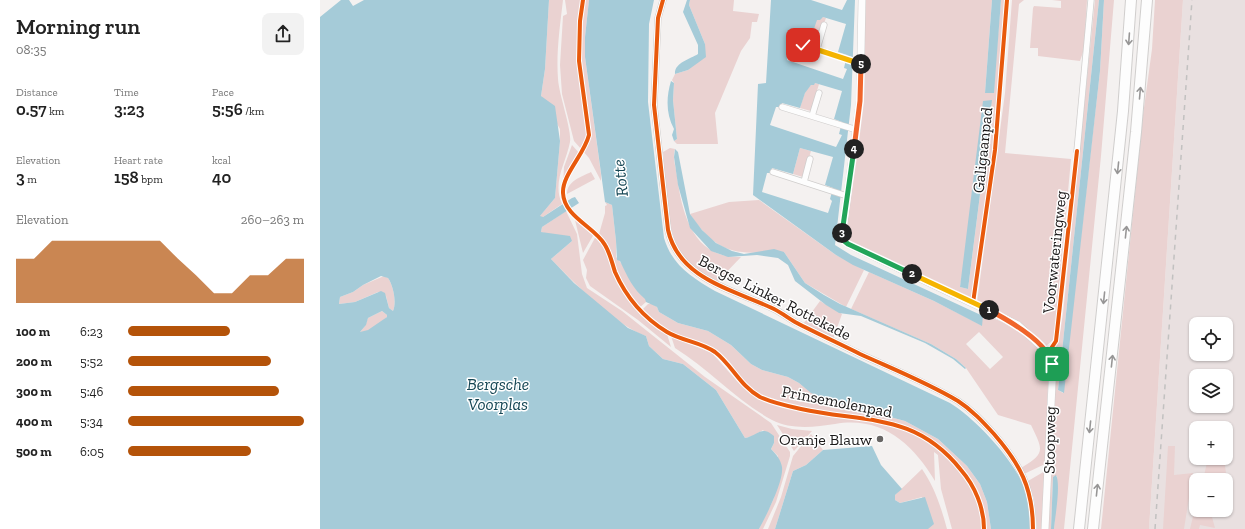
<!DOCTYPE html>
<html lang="en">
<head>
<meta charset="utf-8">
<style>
	body { margin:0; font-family:"Zilla Slab",serif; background:#f2f2f2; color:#222; height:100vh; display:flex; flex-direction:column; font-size:15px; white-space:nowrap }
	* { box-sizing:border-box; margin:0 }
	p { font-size:13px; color:#767676 }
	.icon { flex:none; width:22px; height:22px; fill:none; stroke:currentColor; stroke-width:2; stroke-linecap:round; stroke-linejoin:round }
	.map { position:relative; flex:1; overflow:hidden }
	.details { display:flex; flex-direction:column; background:#fff; width:320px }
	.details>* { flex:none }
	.buttons { position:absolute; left:869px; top:317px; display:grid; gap:8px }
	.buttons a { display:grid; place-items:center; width:44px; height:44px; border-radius:8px; background:#fff; box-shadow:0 1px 3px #0004; font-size:20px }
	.pin { position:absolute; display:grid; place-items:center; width:34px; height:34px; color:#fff; margin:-17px; border-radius:8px; box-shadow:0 2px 6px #0006 }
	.km { position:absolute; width:20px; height:20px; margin:-10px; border-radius:50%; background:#222; color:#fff; font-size:11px; line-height:20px; text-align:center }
	.round { display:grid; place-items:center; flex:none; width:42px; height:42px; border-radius:8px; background:#f2f2f2 }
	.summary { display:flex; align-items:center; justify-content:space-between; height:68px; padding:0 16px }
	h1 { font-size:22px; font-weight:600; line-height:30px }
	.metrics { display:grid; grid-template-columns:repeat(3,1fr); gap:6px; height:68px; padding:4px 16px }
	.metrics div { display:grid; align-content:center }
	.metrics b { font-size:17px; font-weight:600 }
	.metrics small { font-size:11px; font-weight:400 }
	.metrics p { font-size:11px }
	.chart { height:112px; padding:8px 16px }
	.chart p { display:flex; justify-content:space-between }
	.chart svg { width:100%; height:72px; margin-top:4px; fill:#b45309; opacity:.7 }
	ul { padding:0 16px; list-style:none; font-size:13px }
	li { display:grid; grid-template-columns:64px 48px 1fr; align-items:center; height:30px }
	li i { height:10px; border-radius:5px; background:#b45309 }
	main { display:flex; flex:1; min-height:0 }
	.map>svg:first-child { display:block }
</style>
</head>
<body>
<main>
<section class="details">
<div class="summary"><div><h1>Morning run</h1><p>08:35</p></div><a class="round"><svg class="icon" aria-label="share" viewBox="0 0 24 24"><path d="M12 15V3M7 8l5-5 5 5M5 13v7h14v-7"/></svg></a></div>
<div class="metrics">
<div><p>Distance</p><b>0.57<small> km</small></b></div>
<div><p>Time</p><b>3:23</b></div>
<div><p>Pace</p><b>5:56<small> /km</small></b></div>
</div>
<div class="metrics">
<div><p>Elevation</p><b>3<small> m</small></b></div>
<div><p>Heart rate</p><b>158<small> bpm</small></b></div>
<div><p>kcal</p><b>40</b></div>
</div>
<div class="chart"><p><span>Elevation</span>260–263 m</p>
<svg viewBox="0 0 160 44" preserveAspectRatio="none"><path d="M0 44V17L10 17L20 6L30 6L40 6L50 6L60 6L70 6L80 6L90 17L100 27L110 38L120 38L130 27L140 27L150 17L160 17V44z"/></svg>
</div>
<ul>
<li><b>100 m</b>6:23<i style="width:58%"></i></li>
<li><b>200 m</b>5:52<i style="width:81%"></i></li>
<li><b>300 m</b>5:46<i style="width:86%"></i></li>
<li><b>400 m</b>5:34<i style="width:100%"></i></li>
<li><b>500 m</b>6:05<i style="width:70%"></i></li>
</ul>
</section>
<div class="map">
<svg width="925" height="529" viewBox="0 0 925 529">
	<rect width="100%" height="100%" fill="#f4f1f0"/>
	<!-- built -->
	<path fill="#e9e0e0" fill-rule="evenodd" d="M863,0H925V529H829ZM876,324H906V354H876ZM876,376H906V406H876ZM876,428H906V458H876ZM876,480H906V510H876Z"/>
	<!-- green -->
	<path fill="#ead2d1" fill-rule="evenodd" d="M229,0H243C240,26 236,53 238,79C239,95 252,130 250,142C246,163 232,182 242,204L223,217H219L235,198L240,141V129L221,96L225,69Z
		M245,0H269L265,37V57L281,174V181L269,158L254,141L242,94L240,65L243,16L247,14Z
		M370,0H414L413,11L439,14L437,22H432L430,38L421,51L395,113L398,144H357L354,141L357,139L353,100L354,83L352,80L355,74L368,70L385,44L369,5Z
		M545,0H672L665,93H673L681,0H686L676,123L652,300L525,238ZM672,101L648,289L640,287Z
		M692,0H704L699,4L685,153L751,159L736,324L733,340L726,346L697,322L657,302L685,93Z
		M732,0H767L764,49L760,61L718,56V48H710L713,8L714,6L741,8V1Z
		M775,0H779L738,390L743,393L780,71L784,0H794L781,156L744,529H734L737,476L733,477L731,529H726L736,366L733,352L740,333L743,313Z
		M835,0H863L829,529H781L823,115L832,49Z
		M503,17L506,18L495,47L480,42L477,44L478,39H482L497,19Z
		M495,83L499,84L491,111L480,108C483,99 485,86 495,83Z
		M252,145L260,154L259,156L249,171L243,186L244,167Z
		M350,148L355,149C352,158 356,167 357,176C362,215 374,259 421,257L398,281C388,276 377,272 369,264C344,237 346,187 343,152Z
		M480,148L491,151L483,177L473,174Z
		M271,172L275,179L247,194C247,181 261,177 271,172Z
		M439,200L516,255L544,270L526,307L485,283L464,252C417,254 398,256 370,214L409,202Z
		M285,202L292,205L296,241V257C308,269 310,286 326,299V302L319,308C311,298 304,288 298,276C292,262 290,246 279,234L285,213V206L287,205Z
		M246,211L257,234L262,274L267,288L302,311L385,377L451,423L470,452V456L456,502L443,529H439L454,498L458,456L451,449L454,443L443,430L433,436L425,438L396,390L363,364L343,359L329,346L326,336C299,328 252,281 231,259L252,241L221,232L222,227Z
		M254,216L274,234L263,253Z
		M276,236L286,248L293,271L301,288L318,309L347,334L351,347L318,320L270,286L266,278L267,270L263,260Z
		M549,272L614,301L661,325L663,316C684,318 723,344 731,364L728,385L725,464L704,474L701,468C726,453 723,450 711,425L678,415L646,368L636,359L611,344L531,309ZM659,332L683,357L670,369L646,344Z
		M64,276L68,278C73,285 77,302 73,311L69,308L66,296L58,292L35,302L19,304L20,297L33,292L43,285Z
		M500,301L522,314L513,339L483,324Z
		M328,304H332L337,307L339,312L358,323L388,331L411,345L431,364L442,370L468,377L479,383L492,393L510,401L585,421L618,439L647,466L660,484L667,502L671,529H632L621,489L618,455L614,452L615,481C592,443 562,416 515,424C495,427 471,430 452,420C417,401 389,369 355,348L351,336L392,353L417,381L436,396L461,407L503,415L504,412C478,406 448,406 427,385C416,374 408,357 394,350C379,342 363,338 349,331C339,325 331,317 322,310Z
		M62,311L67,315V317C61,323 49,333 40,332L45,326L48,318Z
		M457,425L472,429L492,431L474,451Z
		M491,434L503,450L486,465L473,471L455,529H448L461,497L473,456Z
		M848,446H855L854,475L873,473L864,529H843Z
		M888,458H904L911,511L892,517L895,528L880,525L879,529H870L876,504V510H906V480H883Z
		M602,469C615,488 621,507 627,529H608L602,497L580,503L575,500V495Z
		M725,471L723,529H717L714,499L708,481Z"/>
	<!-- water -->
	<path fill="#a5cbd8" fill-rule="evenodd" d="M21,0H29L33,6L44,0H229L225,69L221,96L235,106L240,141L235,198L220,216L223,217L252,198L255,197L259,203L222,227L221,232L250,236L252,241L231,259L254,283L308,328L326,336L329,346L343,359L363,364L396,390L425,438C439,435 441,425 454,436V443L451,449C456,454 461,460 462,467C464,481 446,516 439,529H0V17ZM61,276L68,278C73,285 77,302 73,311L69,308L65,293L61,291L35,302L19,304L20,297L33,292L43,285ZM62,311L67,315V317L48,330L40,332L46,325L48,318Z
		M269,0H334L329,24L328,102L344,238C352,265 371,277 395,291L630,403C656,419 694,460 705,489C709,502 710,516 711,529H671L667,502L660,484L647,466L618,439L585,421L510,401L491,393L479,383L468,377L442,370L431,364L411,345L388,331L358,323L339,312L337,307L326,302L325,299C313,289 307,276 300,261L297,260L296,241L292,205L285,202L265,57V37Z
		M367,0H370L369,5L385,44L386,57L368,70L355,74C354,63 370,59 378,54V45L363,12Z
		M451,0H491L522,10L527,0H535L531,105L515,245L531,255L663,316L662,326L614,301L533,265L516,255L433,195L438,84L446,83ZM503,17L526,24L518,52L527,55L524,68L527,69L523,79L467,60L473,43L477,44L478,39L490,40L497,20H500ZM495,83L522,91L514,119L522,122L519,134L522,135L516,147L450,125L456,107H461L462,103L480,108L485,93L491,85H494ZM480,148L513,157L505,185L513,188L510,199L512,201L508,213L442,192L447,173H451L452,168L473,174Z
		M672,0H681L674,93H665Z
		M779,0H784L780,71L744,393L738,390Z
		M351,81L354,83L353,100L357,139L354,141L352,135L354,129C346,114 346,98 351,81Z
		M672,100L648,289L640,287L663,101Z
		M355,149L358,152L370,214L382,230L396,243L412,251L424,254L454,249L464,252L485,283L504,295L520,304L611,344L636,359L646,368L645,369L633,359L605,343L541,316L519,313L506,305L475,281L468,265L458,258L437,255L408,257L391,251L370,228L358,185L354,157Z
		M552,446L561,465L582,489L575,495V500L580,503L605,497L614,524L608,529H455L473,471L486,465L503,450Z
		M736,475C741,484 735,517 734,529H731L733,477Z"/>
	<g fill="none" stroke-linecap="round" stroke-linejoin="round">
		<defs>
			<path id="minor" d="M343,0L338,18L334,105L348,230C359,280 415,290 454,309C462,313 468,318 475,322C496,333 518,343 540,354C573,369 608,383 638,401C652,410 663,422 674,434C700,464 713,488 713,529
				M483,45L541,63
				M497,49L504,25
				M462,107L537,130
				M492,116L499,93
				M757,151L771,0
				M453,172L527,196
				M484,182L490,159"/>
			<path id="tertiary" d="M542,0L540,101L522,237L528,244L698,325L728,353L733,364L725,529"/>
			<path id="motorway" d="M759,529L803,111L811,0
				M773,529L816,132L827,0"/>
		</defs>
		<!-- minor casing -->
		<use href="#minor" stroke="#d0cecd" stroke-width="7"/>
		<!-- tertiary casing -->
		<use href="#tertiary" stroke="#d0cecd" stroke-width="8"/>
		<!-- motorway casing -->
		<use href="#motorway" stroke="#d0cecd" stroke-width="12"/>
		<!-- minor -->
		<use href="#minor" stroke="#fdfdfd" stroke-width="5.5"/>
		<!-- tertiary -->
		<use href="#tertiary" stroke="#fdfdfd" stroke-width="7"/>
		<!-- motorway -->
		<use href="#motorway" stroke="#fdfdfd" stroke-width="10"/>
		<!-- rail -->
		<path stroke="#c2c1c0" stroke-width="1.5" stroke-dasharray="5 5" stroke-linecap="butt" d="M835,529L872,0"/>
		<defs>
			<path id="cycleway" d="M263,0L260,21L259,61L269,135C264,155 242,175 243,193C244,217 275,227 285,245C290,253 292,263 295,272C306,297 324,318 347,332C362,341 381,342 395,352C412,365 420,386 440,397C453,403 467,406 481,409C544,423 595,412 641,470C655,486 664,508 664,529
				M343,0L338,18L334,105L348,230C359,280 415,290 454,309C462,313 468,318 475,322C496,333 518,343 540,354C573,369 608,383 638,401C652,410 663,422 674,434C700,464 713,488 713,529
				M653,303L675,150L687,0
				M728,353L736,341L757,151"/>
		</defs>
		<!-- cycleway casing -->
		<use href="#cycleway" stroke="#fff" stroke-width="6"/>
		<!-- cycleway -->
		<use href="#cycleway" stroke="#e8590c" stroke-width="4"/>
	</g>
	<!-- one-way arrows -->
	<defs><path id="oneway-shaft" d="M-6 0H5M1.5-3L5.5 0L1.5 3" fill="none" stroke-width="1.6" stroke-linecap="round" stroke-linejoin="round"/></defs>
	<g stroke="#979696">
		<use href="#oneway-shaft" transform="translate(809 39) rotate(94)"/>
		<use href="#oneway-shaft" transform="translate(820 93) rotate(-85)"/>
		<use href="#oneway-shaft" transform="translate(798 168) rotate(96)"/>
		<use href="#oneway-shaft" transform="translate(806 232) rotate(-84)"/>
		<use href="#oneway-shaft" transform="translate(784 298) rotate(96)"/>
		<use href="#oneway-shaft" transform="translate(792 361) rotate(-84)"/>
		<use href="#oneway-shaft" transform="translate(770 427) rotate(96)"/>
		<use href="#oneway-shaft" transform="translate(777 490) rotate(-84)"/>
	</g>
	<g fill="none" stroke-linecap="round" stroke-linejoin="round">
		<defs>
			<path id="split-1" d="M669,310C688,320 728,342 732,364"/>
			<path id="split-2" d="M592,274L669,310"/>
			<path id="split-3" d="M522,233L523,240L528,244L592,274"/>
			<path id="split-4" d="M522,233L534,149"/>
			<path id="split-5" d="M534,149L540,101L541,64"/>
			<path id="split-6" d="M483,45L541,64"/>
		</defs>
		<!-- split-1 casing -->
		<use href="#split-1" stroke="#fff" stroke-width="8"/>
		<!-- split-2 casing -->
		<use href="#split-2" stroke="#fff" stroke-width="8"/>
		<!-- split-3 casing -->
		<use href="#split-3" stroke="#fff" stroke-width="8"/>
		<!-- split-4 casing -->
		<use href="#split-4" stroke="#fff" stroke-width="8"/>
		<!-- split-5 casing -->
		<use href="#split-5" stroke="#fff" stroke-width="8"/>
		<!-- split-6 casing -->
		<use href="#split-6" stroke="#fff" stroke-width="8"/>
		<!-- split-1 -->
		<use href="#split-1" stroke="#f0652b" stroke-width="5"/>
		<!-- split-2 -->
		<use href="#split-2" stroke="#f5b400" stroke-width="5"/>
		<!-- split-3 -->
		<use href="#split-3" stroke="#22a559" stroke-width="5"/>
		<!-- split-4 -->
		<use href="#split-4" stroke="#22a559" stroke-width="5"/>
		<!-- split-5 -->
		<use href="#split-5" stroke="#f0652b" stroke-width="5"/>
		<!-- split-6 -->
		<use href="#split-6" stroke="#f5b400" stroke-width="5"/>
	</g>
	<!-- markers -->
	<circle fill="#676564" stroke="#fff" stroke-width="1.5" cx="560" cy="439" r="4"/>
	<g text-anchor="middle" stroke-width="3" stroke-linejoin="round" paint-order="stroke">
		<!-- street labels -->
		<g font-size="16" fill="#1b1919" stroke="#fff">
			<text transform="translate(662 150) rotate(-84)" y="6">Galigaanpad</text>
			<text transform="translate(734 252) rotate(-84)" y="6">Voorwateringweg</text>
			<text transform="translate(455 297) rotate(27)" y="6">Bergse Linker Rottekade</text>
			<text transform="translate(517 401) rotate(11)" y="6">Prinsemolenpad</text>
			<text transform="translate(729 440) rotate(-89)" y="6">Stoopweg</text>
		</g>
		<!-- poi labels -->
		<g font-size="16" fill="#1b1919" stroke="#fff" text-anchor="end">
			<text x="552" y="445">Oranje Blauw</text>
		</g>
		<!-- water labels -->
		<g font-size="17" font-style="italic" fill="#154654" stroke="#fff">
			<text transform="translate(300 178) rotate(-96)" y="6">Rotte</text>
			<text x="178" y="390">Bergsche<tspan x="178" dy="20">Voorplas</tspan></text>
		</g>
	</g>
</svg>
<div class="buttons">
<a><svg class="icon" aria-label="locate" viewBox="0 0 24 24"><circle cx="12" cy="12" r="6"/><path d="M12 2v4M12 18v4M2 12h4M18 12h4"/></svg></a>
<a><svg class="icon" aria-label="layers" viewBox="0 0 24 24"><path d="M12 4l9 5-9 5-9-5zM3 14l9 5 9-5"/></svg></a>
<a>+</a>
<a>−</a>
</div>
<div class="pin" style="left:732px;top:364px;background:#1e9e55"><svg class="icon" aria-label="arrive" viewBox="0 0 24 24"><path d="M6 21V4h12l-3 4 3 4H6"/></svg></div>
<div class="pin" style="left:483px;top:45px;background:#d93025"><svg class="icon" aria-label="check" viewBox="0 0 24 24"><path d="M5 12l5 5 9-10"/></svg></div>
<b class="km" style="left:669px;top:310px">1</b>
<b class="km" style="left:592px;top:274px">2</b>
<b class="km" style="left:522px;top:233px">3</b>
<b class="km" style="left:534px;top:149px">4</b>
<b class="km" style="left:541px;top:64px">5</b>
</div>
</main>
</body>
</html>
